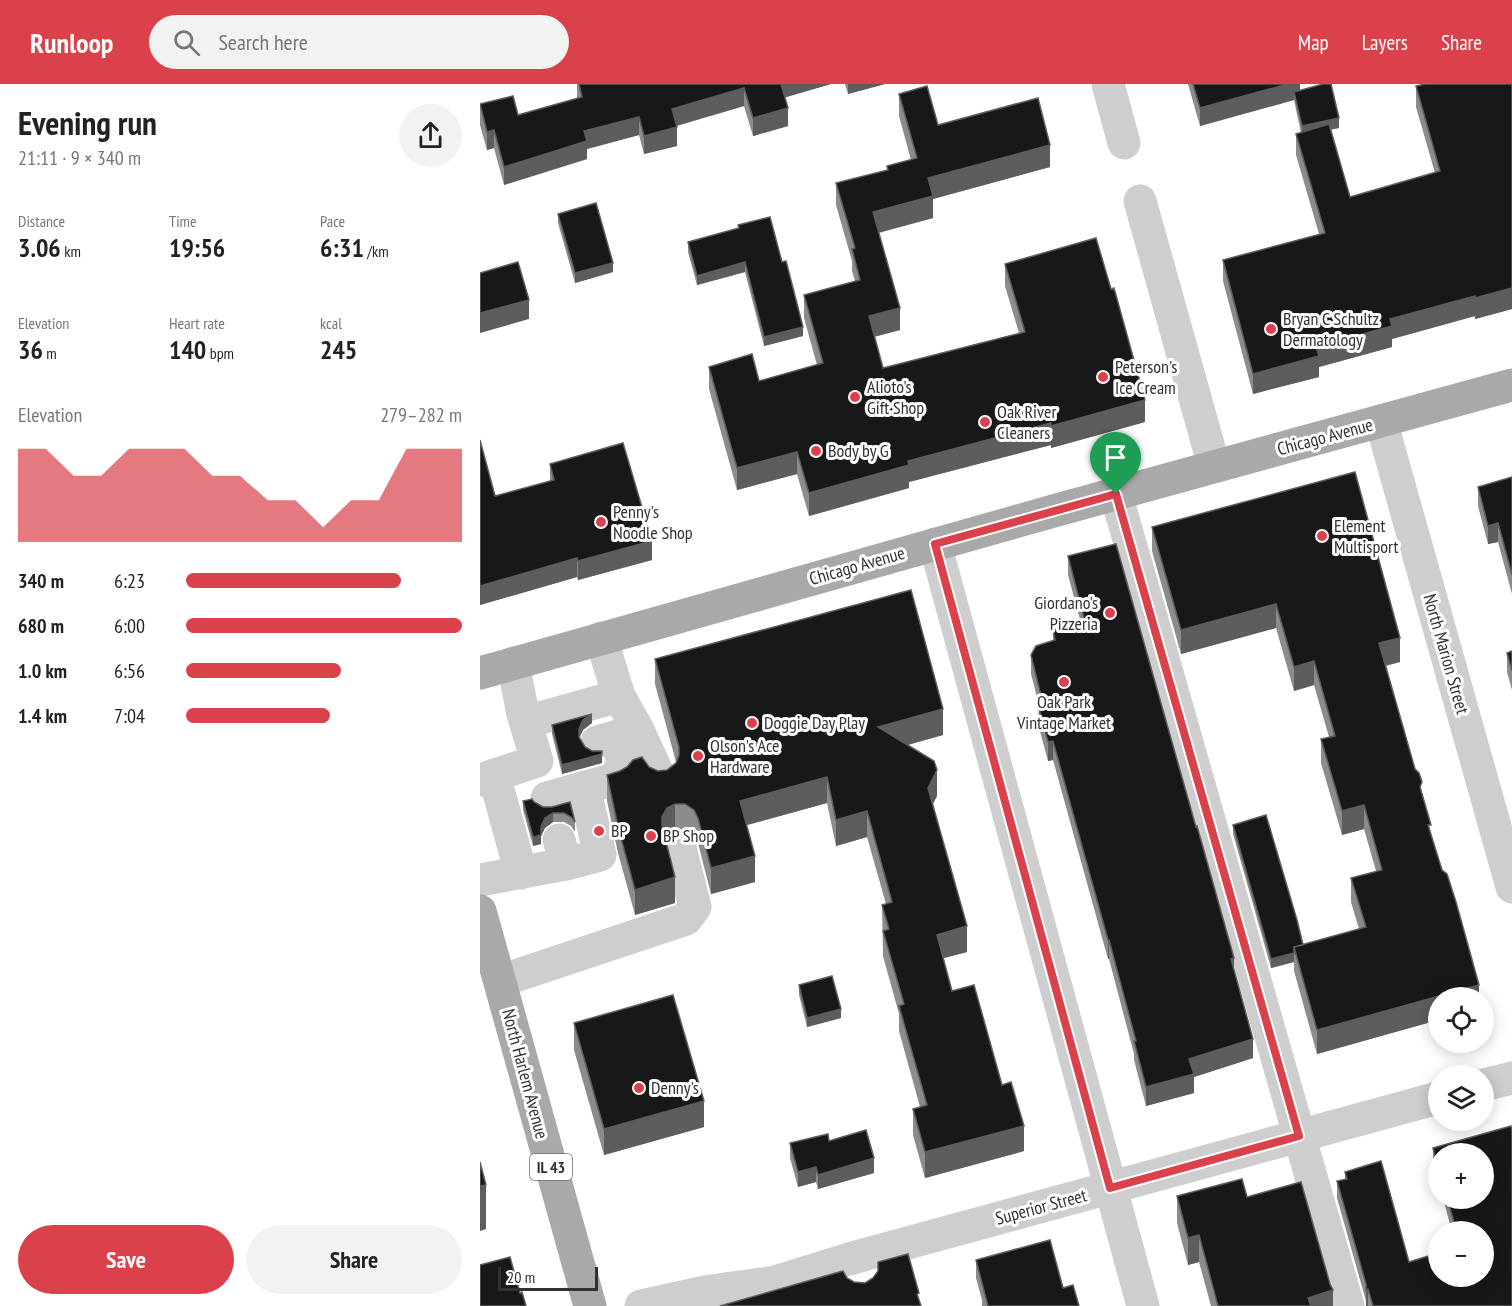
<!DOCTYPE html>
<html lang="en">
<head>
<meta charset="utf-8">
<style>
	body { margin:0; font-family:"PT Sans Narrow",sans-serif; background:#f2f2f2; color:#222; height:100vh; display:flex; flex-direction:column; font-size:22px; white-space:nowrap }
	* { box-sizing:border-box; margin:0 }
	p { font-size:20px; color:#767676 }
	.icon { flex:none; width:33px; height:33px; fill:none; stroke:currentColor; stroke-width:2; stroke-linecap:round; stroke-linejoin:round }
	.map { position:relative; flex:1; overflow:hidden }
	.sheet { display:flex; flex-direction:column; background:#fff; width:480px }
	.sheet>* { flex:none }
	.fabs { position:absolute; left:948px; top:903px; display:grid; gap:12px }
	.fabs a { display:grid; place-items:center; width:66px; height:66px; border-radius:50%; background:#fff; box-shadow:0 3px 15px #0003; font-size:30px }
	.scale { position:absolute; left:18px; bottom:15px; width:100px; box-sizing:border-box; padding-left:6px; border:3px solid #313131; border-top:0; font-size:16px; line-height:21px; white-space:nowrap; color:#313131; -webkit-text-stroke:4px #fff; paint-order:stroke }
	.pin { position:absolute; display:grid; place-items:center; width:51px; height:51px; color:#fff; margin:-62px -26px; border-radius:50% 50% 50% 0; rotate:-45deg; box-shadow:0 0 6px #0007 }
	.pin .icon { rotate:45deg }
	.round { display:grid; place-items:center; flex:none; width:63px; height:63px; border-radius:32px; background:#f2f2f2 }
	.head { display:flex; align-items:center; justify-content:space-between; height:102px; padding:0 18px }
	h1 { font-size:33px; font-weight:700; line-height:45px }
	.stats { display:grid; grid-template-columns:repeat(3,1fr); gap:9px; height:102px; padding:6px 18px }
	.stats div { display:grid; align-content:center }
	.stats b { font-size:26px; font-weight:700 }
	.stats small { font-size:16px; font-weight:400 }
	.stats p { font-size:16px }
	.chart { height:168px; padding:12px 18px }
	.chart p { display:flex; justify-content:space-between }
	.chart svg { width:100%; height:108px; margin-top:6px; fill:#da414b; opacity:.7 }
	.primary-button { display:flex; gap:12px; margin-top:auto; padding:12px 18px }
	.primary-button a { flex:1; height:69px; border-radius:36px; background:#da414b; color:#fff; font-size:24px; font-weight:700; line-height:69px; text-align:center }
	.primary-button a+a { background:#f2f2f2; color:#222 }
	ul { padding:0 18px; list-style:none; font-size:20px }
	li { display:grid; grid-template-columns:96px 72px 1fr; align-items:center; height:45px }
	li i { height:15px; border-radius:8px; background:#da414b }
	header { display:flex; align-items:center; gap:36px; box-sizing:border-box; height:84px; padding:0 30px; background:#da414b; color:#fff }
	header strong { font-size:28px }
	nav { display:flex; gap:33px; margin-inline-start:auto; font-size:21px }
	.search { width:420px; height:54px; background:#f2f2f2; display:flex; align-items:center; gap:15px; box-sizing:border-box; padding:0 21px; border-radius:33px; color:#767676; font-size:22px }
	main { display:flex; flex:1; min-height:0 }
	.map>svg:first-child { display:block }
</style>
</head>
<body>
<header>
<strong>Runloop</strong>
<div class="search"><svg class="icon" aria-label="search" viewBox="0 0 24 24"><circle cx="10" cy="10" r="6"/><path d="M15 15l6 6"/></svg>Search here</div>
<nav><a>Map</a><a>Layers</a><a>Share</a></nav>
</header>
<main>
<section class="sheet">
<div class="head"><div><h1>Evening run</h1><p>21:11 · 9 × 340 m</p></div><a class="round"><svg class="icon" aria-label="share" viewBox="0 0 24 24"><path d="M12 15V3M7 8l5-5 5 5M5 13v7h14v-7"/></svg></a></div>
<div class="stats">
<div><p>Distance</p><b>3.06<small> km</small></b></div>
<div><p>Time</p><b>19:56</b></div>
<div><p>Pace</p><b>6:31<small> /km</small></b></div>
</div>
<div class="stats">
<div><p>Elevation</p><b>36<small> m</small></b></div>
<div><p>Heart rate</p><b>140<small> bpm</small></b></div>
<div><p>kcal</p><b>245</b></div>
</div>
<div class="chart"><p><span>Elevation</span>279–282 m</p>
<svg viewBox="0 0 160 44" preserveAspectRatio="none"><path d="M0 44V6L10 6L20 17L30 17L40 6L50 6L60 6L70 17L80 17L90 27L100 27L110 38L120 27L130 27L140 6L150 6L160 6V44z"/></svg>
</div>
<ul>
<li><b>340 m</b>6:23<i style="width:78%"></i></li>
<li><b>680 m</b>6:00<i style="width:100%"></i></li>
<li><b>1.0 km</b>6:56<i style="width:56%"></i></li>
<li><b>1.4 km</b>7:04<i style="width:52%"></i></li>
</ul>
<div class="primary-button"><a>Save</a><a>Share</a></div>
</section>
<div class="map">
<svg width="1032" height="1222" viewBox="0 0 1032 1222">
	<rect width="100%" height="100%" fill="#fff"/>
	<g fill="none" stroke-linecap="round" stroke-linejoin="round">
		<!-- minor -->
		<path stroke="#cecece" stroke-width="33" d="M628,0L644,59
			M660,117L734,382
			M901,337L1032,803
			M636,410L868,1222
			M455,460L663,1222
			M46,638L139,612
			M158,646L180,694
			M117,658L158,646L139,612L121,554
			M14,691L41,789
			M0,696L57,677L43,630L33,579
			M67,714L135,695L143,679L137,652
			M86,780L120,771L104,703
			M0,796L86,780L79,756
			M20,897L206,835L215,823L200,764
			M1004,1001L1032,994
			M161,1222L224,1208L295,1198L369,1175L958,1014"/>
		<!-- major -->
		<path stroke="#a9a9a9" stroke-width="33" d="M0,589L577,426L1032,301
			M0,827L110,1222"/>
	</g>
	<!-- wall -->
	<path fill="#8c8c8c" d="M97,0H351L305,13L308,42L273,52L264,22L197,42V62L164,70L159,51L107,65V75L24,101L14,64L7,66L0,41V20L38,31L97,14Z
		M365,0H405L368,10Z
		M708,0H820V6L859,44L851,45L870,113L955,89L936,23V2L1032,0V225L995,235V232L912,255V263L839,283V293L773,310L743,197V176L839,150L816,71V50L821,49L814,16L720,42Z
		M419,10L458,41L570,83L453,115V134L399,149L420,246L394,253L403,284L539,249L525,202V180L665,338L571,364V361L429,398V404L329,432L317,390L257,406L229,305V283L279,297L337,281L324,234V211L375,197L372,187V177L356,121V99L407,86V82L431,76L419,32Z
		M78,130L133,188L95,199L78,139Z
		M258,141L323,252L284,262L265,188L217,201L208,168V158L258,144Z
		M0,356L15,412L70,397V380L172,476L98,496L97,493L0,521Z
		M1032,393V510L1018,458L1008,460L998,422V403Z
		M672,443L920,578L906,582L942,709L951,750L999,914H958V936L837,970L814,887V878L791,884L753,750V741L823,861L879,845L871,818V794L896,787L884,745L862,751L841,679V655L849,653L834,601L814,607L796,544L701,570L672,467Z
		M588,472L754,886L773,974L714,993V1009L666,1022L654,976V970L629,875H628L573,676L568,677L558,640L559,621L551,590V571L573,557V546L601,539L588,491Z
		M1032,567V606L1027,588V569Z
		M175,575L463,651L428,661L457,712L452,720L487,868L463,874L472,907L522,1001L544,1067L445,1094L433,1051V1025L440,1023L419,947V930L403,872L402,821L406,820L387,753L356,762L347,719L266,741L275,798L231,810L218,759L214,751L205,746H195L187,750L185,754L195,819L155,831L138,769L127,717V691L169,683L178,687L187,686L196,678L175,600Z
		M112,639L103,646L99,654L105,663L122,679L82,690L72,650V641Z
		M43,717L54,718L63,723H72L90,718L95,738V748L91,742L84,738H73L65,744L61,752V760L53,762L43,726Z
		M319,901L361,934L327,943L319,911Z
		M94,939L224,1043L124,1071L94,966Z
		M1031,1042L1032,1046V1222H886V1217L857,1114V1097L865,1095V1088L901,1077L929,1178L958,1169V1192H1004V1148H972L963,1114H1004V1070H958V1099L953,1081V1064Z
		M349,1057L394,1089L338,1105L336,1098L318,1103L310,1074V1059Z
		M697,1112L767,1113L853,1222H731L719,1178L708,1181L697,1139Z
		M496,1176L583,1204L599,1222H502V1216L496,1194Z"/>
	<!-- shaded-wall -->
	<path fill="#5d5d5d" d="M300,0H351L300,15Z
		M368,0H405L368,10Z
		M808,0H820V15L814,8V16L720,42V24Z
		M264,4V22L192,43V25Z
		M308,24V42L273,52V34Z
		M159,33V51L107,65V75L24,101V83L104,47Z
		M859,34V44L822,52V42Z
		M197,43V62L164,70V52Z
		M14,46V64L7,66V48Z
		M570,61V83L453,115V134L393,150V128L448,94Z
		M265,178V188L217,201V192Z
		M133,179V188L95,199V189Z
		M1032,204V225L995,235V214Z
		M995,212V232L912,255V263L839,283V293L773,310V290L836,263L910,235Z
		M49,216V235L0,249V229Z
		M420,224V246L389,254V232Z
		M323,243V252L284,262V253Z
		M665,316V338L571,364V342Z
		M571,339V361L429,398V404L329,432V409L428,377Z
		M317,368V390L257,406V384Z
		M1018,439V458L1008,460V442Z
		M172,457V476L98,496V477Z
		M97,474V493L0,521V502Z
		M796,520V544L701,570V546Z
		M920,554V578L899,583V559Z
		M834,577V601L814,607V583Z
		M463,625V651L398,669V643Z
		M112,630V639L103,646L99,654V645L103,636Z
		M573,657V676L568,677V658Z
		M122,670V679L82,690V681Z
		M457,686V712L448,730V704Z
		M347,693V719L260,743V717Z
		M195,720V746L187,750L182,758V733L187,724Z
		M884,721V745L862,751V727Z
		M387,727V753L356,762V736Z
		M73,729V738L65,744L61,752V760L53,762V753L61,743L65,734Z
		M275,772V798L231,810V784Z
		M195,793V819L155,831V806Z
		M487,842V868L457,876V851Z
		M628,856H629V875H628Z
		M814,869V878L791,884V875Z
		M754,874V893L751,875Z
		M999,901V914H958V936L837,970V946Z
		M361,925V934L327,943V934Z
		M773,955V974L714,993V1009L666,1022V1003L709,975Z
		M224,1017V1043L124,1071V1045Z
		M544,1042V1067L445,1094V1068Z
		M394,1074V1089L338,1105V1091Z
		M336,1083V1098L318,1103V1088Z
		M6,1101V1145L0,1147V1102Z
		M719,1151V1178L708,1181V1154Z
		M888,1205V1222H886V1206Z
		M853,1206V1222H828V1214Z"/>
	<!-- building -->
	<path fill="#181818" stroke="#5d5d5d" stroke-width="1.5" d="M99,0H301L308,24L273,34L264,4L192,25L197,43L164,52L159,33L104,47L107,57L24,83L14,46L7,48L0,20L33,12L38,31L102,13Z
		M713,0H808L720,24Z
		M843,0H851L859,34L822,42L814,8Z
		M945,0H1032V204L995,214V212L910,235L912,242L836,263L839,272L773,290L743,176L845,149L816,50L849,40L870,113L960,87L936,2Z
		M447,2L458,41L558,14L570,61L448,94L453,112L393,128L420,224L389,232L403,284L545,248L525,180L616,154L631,205L634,204L665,316L571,342V339L428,377L429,381L329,409L317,368L257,384L229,283L272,270L279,297L343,279L324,211L380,196L372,165L375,164L356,99L408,86L407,82L437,74L419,10Z
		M116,119L133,179L95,189L78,130Z
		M290,133L302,178L306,177L323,243L284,253L265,178L217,192L208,158L259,144L258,141Z
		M38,178L49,216L0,229V189Z
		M0,356L15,412L74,396L70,380L143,359L172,457L98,477L97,474L0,502Z
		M875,388L920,554L899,559L935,685L939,689L942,698L940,703L951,741H948L962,786L967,790L976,818L999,901L837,946L814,863L886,843L871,794L902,786L884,721L862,727L841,655L855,652L834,577L814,583L796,520L701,546L672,443Z
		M1032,393V491L1018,439L1008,442L998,403Z
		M636,460L716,743L717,742L754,874L751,875L773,955L709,975L714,990L666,1003L654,957H656L629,856H628L573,657L568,658L558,621L563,620L551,571L556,562L575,556L573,546L605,538L588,472Z
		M431,506L463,625L398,643L454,677L457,686L448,704L487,842L457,851L472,907L494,901L522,1001L531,998L544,1042L445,1068L433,1025L447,1021L419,922L424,920L403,847L409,845L402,821L412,818L387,727L356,736L347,693L260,717L275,772L231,784L218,734L214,726L205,720H195L187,724L182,733V742L195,793L155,806L138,743L127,691L140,687L147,683L153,676L162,673L169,683L178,687L187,686L196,679L199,671V663L175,575Z
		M1032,567V587L1027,569Z
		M112,630L103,636L99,645V653L105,663L112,667H122V670L82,681L72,641Z
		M52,715L54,718L63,723H72L90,718L95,738L91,733L84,729H73L65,734L61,743V751L53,753L43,717Z
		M786,731L817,836L823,861L814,863V869L791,875L753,741Z
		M352,892L361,925L327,934L319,901Z
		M193,911L224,1017L124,1045L94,939Z
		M1031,1042L1032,1046V1222H893L888,1205L886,1206V1200L857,1097L867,1095L865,1088L901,1077L929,1178L958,1169V1192H1004V1148H977L967,1114H1004V1070H958V1082L953,1064Z
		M386,1046L394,1074L338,1091L336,1083L318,1088L310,1059L348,1050L349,1057Z
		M0,1078L6,1101L0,1102Z
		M762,1095L767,1113L821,1098L850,1200L853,1206L828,1214L831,1222H738L719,1151L708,1154L697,1112Z
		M570,1156L583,1204L593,1201L599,1222H508L496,1176Z
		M428,1170L439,1209L437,1210L441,1222H240L363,1187L367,1194L374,1198L385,1199L393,1194L398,1187V1178Z
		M30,1173L40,1209L42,1208L46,1222H0V1181Z"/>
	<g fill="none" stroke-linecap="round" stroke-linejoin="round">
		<defs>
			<path id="route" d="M636,410L819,1052L630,1104L455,460Z"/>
		</defs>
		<!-- route casing -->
		<use href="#route" stroke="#fff" stroke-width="12"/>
		<!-- route -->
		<use href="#route" stroke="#da414b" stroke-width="8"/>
	</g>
	<!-- markers -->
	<g fill="#da414b" stroke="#fff" stroke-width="2">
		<circle cx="791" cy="245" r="6"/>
		<circle cx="623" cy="293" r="6"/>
		<circle cx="375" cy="313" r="6"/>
		<circle cx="505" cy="338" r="6"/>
		<circle cx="336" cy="367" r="6"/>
		<circle cx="121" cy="438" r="6"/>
		<circle cx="842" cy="452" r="6"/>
		<circle cx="630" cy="529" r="6"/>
		<circle cx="584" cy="598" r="6"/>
		<circle cx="272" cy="639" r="6"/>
		<circle cx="218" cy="672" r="6"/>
		<circle cx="119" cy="747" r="6"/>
		<circle cx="171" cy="752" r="6"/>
		<circle cx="159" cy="1004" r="6"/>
	</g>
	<g text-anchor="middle" stroke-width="6" stroke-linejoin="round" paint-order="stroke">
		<!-- shield labels -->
		<rect fill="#fff" stroke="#6f6f6f" stroke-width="1.5" x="50" y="1070" width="42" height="26" rx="4.5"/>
		<g font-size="16" font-weight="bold" fill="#313131">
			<text x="71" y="1089">IL 43</text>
		</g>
		<!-- poi labels -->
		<g font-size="18" fill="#313131" stroke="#fff" text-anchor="start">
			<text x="803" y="241">Bryan C Schultz<tspan x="803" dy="21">Dermatology</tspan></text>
			<text x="635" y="289">Peterson's<tspan x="635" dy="21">Ice Cream</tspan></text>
			<text x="387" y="309">Alioto's<tspan x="387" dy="21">Gift Shop</tspan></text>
			<text x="517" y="334">Oak River<tspan x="517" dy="21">Cleaners</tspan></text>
			<text x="348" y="373">Body by G</text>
			<text x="133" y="434">Penny's<tspan x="133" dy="21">Noodle Shop</tspan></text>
			<text x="854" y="448">Element<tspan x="854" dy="21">Multisport</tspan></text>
			<text x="618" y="525" text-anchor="end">Giordano's<tspan x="618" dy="21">Pizzeria</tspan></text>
			<text x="584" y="624" text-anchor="middle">Oak Park<tspan x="584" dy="21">Vintage Market</tspan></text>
			<text x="284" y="645">Doggie Day Play</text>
			<text x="230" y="668">Olson's Ace<tspan x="230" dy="21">Hardware</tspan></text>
			<text x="131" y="753">BP</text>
			<text x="183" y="758">BP Shop</text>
			<text x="171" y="1010">Denny's</text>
		</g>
		<!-- street labels -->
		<g font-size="18" fill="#313131" stroke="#fff">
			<text transform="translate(845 353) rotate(-15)" y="6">Chicago Avenue</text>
			<text transform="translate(377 482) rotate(-16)" y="6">Chicago Avenue</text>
			<text transform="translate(966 570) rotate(74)" y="6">North Marion Street</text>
			<text transform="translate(45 990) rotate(75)" y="6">North Harlem Avenue</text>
			<text transform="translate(561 1123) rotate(-15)" y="6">Superior Street</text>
		</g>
	</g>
</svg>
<div class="fabs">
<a><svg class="icon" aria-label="locate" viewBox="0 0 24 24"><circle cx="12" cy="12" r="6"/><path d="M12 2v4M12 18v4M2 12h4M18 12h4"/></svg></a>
<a><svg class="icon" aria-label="layers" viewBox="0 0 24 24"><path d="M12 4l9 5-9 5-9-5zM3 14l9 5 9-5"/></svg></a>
<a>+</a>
<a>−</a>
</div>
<div class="scale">20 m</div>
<div class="pin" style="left:636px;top:410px;background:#1e9e55"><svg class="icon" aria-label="arrive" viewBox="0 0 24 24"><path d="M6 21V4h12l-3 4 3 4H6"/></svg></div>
</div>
</main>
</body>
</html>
